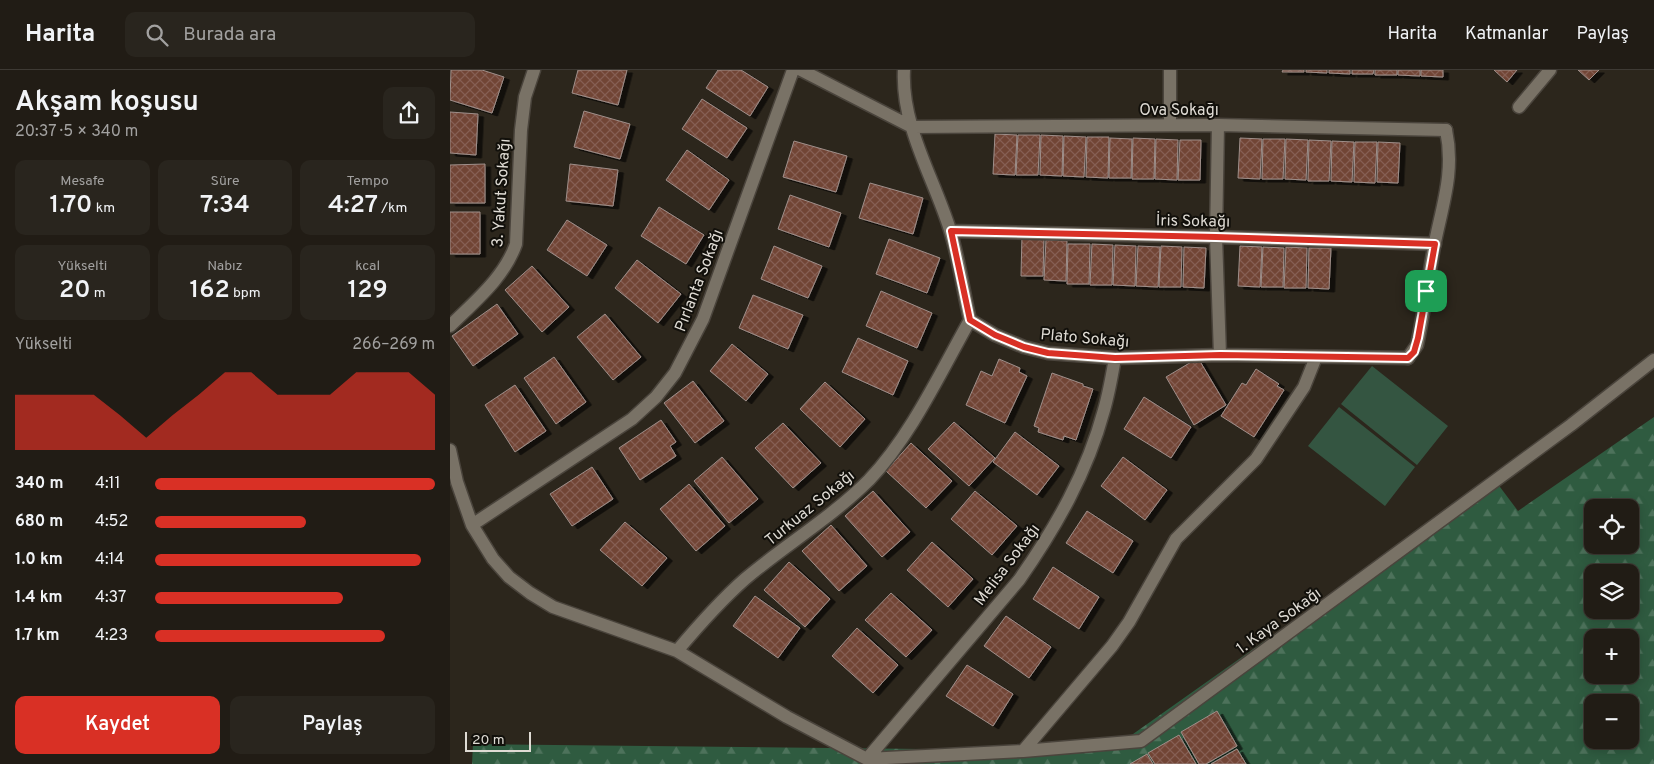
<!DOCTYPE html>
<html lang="tr">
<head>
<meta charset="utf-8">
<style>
	body { margin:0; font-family:Overpass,sans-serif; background:#29251e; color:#f1f3f6; height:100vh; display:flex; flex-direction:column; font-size:19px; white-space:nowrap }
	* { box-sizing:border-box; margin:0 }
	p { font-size:16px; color:#a2a1a0 }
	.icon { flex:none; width:28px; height:28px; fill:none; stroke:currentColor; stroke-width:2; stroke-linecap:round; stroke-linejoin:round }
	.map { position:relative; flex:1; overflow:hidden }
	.side { display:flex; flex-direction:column; background:#211c15; width:450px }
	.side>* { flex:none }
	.controls { position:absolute; left:1134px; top:429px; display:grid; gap:10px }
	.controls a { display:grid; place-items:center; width:55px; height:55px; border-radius:10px; background:#211c15; box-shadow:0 2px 12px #0003,0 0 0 1px #3e3a34; font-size:25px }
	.scale { position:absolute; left:15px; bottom:12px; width:66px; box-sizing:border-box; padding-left:5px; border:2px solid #dfdbd4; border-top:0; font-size:14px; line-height:18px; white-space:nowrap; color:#dfdbd4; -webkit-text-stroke:4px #12100b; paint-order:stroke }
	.pin { position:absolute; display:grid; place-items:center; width:42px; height:42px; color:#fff; margin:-21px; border-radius:10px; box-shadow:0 2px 8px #0006 }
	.round { display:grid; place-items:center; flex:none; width:52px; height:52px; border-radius:10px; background:#29251e }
	.summary { display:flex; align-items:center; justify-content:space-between; height:85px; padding:0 15px }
	h1 { font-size:28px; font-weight:600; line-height:38px }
	.stats { display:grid; grid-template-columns:repeat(3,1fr); gap:8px; height:85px; padding:5px 15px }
	.stats div { display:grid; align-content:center; border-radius:10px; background:#29251e; text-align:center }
	.stats b { font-size:25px; font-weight:600 }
	.stats small { font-size:14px; font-weight:400 }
	.stats p { font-size:14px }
	.chart { height:140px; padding:10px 15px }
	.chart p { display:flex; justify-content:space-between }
	.chart svg { width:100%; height:90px; margin-top:5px; fill:#d93025; opacity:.7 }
	.primary-button { display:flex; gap:10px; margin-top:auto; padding:10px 15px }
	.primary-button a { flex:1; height:58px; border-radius:10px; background:#d93025; color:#fff; font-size:20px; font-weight:600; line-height:58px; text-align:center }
	.primary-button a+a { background:#29251e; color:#f1f3f6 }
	ul { padding:0 15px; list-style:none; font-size:16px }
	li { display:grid; grid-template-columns:80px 60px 1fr; align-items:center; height:38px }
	li i { height:12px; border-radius:6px; background:#d93025 }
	header { display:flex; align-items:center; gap:30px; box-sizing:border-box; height:70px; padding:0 25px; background:#211c15; border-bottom:1px solid #3e3a34 }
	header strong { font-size:24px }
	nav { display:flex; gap:28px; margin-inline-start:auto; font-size:18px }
	.search { width:350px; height:45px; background:#29251e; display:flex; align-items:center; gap:12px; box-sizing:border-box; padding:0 18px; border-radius:10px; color:#a2a1a0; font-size:19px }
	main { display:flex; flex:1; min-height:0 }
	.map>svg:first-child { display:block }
</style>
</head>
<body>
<header>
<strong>Harita</strong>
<div class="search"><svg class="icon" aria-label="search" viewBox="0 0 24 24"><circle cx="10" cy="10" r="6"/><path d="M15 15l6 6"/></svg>Burada ara</div>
<nav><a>Harita</a><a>Katmanlar</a><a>Paylaş</a></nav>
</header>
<main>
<section class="side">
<div class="summary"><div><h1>Akşam koşusu</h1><p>20:37 · 5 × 340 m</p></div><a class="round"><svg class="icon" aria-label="share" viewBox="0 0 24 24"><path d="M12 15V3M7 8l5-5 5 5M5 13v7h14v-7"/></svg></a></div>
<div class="stats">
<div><p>Mesafe</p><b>1.70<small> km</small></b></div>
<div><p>Süre</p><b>7:34</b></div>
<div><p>Tempo</p><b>4:27<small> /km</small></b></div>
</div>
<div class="stats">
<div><p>Yükselti</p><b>20<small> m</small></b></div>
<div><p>Nabız</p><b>162<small> bpm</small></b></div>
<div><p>kcal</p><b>129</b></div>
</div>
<div class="chart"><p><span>Yükselti</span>266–269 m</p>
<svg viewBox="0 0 160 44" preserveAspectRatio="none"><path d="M0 44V17L10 17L20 17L30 17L40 27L50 38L60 27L70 17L80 6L90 6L100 17L110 17L120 17L130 6L140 6L150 6L160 17V44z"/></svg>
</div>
<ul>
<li><b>340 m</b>4:11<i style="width:100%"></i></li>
<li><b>680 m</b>4:52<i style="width:54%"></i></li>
<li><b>1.0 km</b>4:14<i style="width:95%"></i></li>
<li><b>1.4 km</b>4:37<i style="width:67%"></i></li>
<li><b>1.7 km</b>4:23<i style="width:82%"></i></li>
</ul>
<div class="primary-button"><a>Kaydet</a><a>Paylaş</a></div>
</section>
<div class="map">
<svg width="1204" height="694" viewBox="0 0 1204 694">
	<defs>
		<pattern id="forest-firs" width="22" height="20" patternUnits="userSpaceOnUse" patternTransform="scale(1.25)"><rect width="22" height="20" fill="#2f5b40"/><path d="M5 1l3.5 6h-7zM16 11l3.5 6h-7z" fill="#4d725b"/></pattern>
		<pattern id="building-cross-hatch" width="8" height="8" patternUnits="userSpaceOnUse" patternTransform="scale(1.25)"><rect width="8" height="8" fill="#714436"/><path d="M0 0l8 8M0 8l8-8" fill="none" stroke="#855e52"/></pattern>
		<filter id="shadow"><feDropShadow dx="5.5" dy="3" stdDeviation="0" flood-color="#0009"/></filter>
	</defs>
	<rect width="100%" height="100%" fill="#2c261c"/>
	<!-- green -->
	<path fill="#345541" d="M922,296L998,356L967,395L891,334Z
		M889,337L965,397L935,436L858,376Z"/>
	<!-- forest -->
	<path fill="url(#forest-firs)" fill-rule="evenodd" d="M1204,347V694H22L23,674L659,681L1044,409L1068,441ZM1142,438H1180V475H1142ZM1142,502H1180V540H1142ZM1142,568H1180V605H1142ZM1142,632H1180V670H1142Z"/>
	<!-- building -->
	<path fill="url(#building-cross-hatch)" stroke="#9f8f8a" filter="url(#shadow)" d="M1,0H32L54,7L42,43L0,30Z
		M128,0H177L168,35L122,23Z
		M268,0H291L318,17L300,46L256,18Z
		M833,0H854V2H832Z
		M856,0H877V3L856,2Z
		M879,0H900V4L879,3Z
		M902,0H924L923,4H902Z
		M925,0H947V5H925Z
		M948,0H970V6L948,5Z
		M971,0H993V7L971,6Z
		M1044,0H1067L1057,12Z
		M1128,0H1149L1139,10Z
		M252,29L297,58L277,88L232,59Z
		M134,41L180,54L170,89L124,77Z
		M0,42L28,44L26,85L0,83Z
		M545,64L567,65L565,105L543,104Z
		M568,65H590L588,105H566Z
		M591,65L613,66L612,106L590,105Z
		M614,66L636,67L634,107L613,106Z
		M637,67H659L658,108L636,107Z
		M660,68L682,69L681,108H659Z
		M683,68L705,69L704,109H682Z
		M790,68L812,69L810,109L788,108Z
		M706,69L728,70L727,110L705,109Z
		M813,69H835L833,109H812Z
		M836,69L858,70L856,110L835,109Z
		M730,70H751L750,110H728Z
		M859,70L881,71L879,111H858Z
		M344,71L397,86L386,122L333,107Z
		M882,71L904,72L902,112L881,111Z
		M905,72H927L925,113L904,112Z
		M928,72L950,73L948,113L927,112Z
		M237,80L279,110L259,140L216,110Z
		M35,94V133H0V95Z
		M120,94L168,100L163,136L116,131Z
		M420,113L473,128L463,164L409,148Z
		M340,125L391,143L379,177L328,159Z
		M209,137L254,165L236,194L191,166Z
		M0,142H30V184H0Z
		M117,150L157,175L137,206L97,180Z
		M572,165L594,166L593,206H571Z
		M439,169L490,188L477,223L426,204Z
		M596,170L617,171L616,211L594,210Z
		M618,174H640L639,214H617Z
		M642,174L663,175L662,215H640Z
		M665,175L686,176L685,216L663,215Z
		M324,176L372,196L358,228L311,209Z
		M688,176L710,177L708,217L686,216Z
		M711,176L732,177L731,217H709Z
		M790,176L812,177L810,217L788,216Z
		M734,177L756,178L754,218L733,217Z
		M813,177L834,178L833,217H811Z
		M836,177L857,178L856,218H834Z
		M859,178H881L879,219L858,218Z
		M187,190L231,224L208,253L165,218Z
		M82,196L119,237L92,262L55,220Z
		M431,221L482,243L467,278L416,256Z
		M303,225L353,245L338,279L289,258Z
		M47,234L68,264L23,296L2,266Z
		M155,244L191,287L163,310L127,267Z
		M408,268L458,291L443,325L392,302Z
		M282,274L318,304L296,331L260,301Z
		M104,287L136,332L106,354L74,308Z
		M748,288L776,335L744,355L716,307Z
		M549,289L570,298L569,302L577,306L555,353L516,335L531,301L542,306Z
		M806,299L829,314L827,316L834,320L804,367L771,346L792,313L796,315Z
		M602,303L633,314V316L643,319L626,370L614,366L613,370L588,362L589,358L584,356Z
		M243,311L274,351L245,373L214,333Z
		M375,312L415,349L390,377L350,339Z
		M65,315L96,361L65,382L35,335Z
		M694,327L741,357L721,388L674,359Z
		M211,350L226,372L220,376L226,386L190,410L169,378Z
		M504,352L545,388L519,416L478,379Z
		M333,353L371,393L343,418L305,378Z
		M565,362L609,396L587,425L543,392Z
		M461,373L502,411L476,438L436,401Z
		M272,387L308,429L279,453L244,411Z
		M673,387L717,420L695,450L651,416Z
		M142,397L163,429L122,456L100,424Z
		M239,414L275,456L246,481L210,439Z
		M423,421L460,462L432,487L395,446Z
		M525,421L567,456L542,485L501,449Z
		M637,441L683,471L663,503L616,473Z
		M175,452L217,488L192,516L150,480Z
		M381,455L417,496L389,521L352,481Z
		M482,472L523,509L498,537L457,500Z
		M339,492L380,529L355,557L314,520Z
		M603,497L649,527L629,559L583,529Z
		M441,523L482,560L456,587L415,550Z
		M305,526L350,558L328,588L283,556Z
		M556,546L601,577L579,608L534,576Z
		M407,558L448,595L423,623L382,586Z
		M517,595L563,624L543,656L496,626Z
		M767,641L787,676L756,694H749L731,662Z
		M729,665L746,694H705L698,683Z
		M787,679L796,694H761Z
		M697,684L703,694H680Z"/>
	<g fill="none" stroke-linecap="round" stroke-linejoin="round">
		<defs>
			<path id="lane" d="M1069,37L1100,0
				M958,288L967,275C974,243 978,210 984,177C992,136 1005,102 996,60"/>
			<path id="street" d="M351,0L462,57L768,55L996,60
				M454,0C451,56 484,108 500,160C509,189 513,220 520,250L545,265L574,277L598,283L665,288L770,285L958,288
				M720,0V55
				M768,55L766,167L770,285
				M501,161L766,167L985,174
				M0,256C25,231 54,208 66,174L71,60L75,27L84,0
				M0,380L7,412L22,455L43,489L59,507L80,523L103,537L227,581L337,647L417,689
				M22,455L182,349L206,327L225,303L253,249L343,0
				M227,581C248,556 270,531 295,509C335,475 381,448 419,410C461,366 490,303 520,250
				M573,681L662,576L679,552L726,469L806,389L854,317L866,287
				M417,689L573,681L691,671L1121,355L1204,290
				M417,689L569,510C606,457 637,403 654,340C659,323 662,305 665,288"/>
		</defs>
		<!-- lane casing -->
		<use href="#lane" stroke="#4a443c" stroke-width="15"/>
		<!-- street casing -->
		<use href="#street" stroke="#4a443c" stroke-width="15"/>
		<!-- lane -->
		<use href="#lane" stroke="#797266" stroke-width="12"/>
		<!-- street -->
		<use href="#street" stroke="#797266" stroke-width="12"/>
	</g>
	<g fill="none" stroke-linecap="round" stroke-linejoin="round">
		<defs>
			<path id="route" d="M501,161L766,167L985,174L968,268L964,282L958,288L770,285L665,288L598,283L574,277L545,265L520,250Z"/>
		</defs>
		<!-- route casing -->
		<use href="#route" stroke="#fff" stroke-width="10"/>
		<!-- route -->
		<use href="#route" stroke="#d93025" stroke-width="6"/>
	</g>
	<g text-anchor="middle" stroke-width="4" stroke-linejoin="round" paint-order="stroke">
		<!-- street labels -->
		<g font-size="16" fill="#dfdbd4" stroke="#12100b">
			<text x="729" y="45">Ova Sokağı</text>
			<text transform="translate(50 123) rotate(-86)" y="6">3. Yakut Sokağı</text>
			<text transform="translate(743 150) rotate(1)" y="6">İris Sokağı</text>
			<text transform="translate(248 210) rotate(-69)" y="6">Pırlanta Sokağı</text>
			<text transform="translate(635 267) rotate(5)" y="6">Plato Sokağı</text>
			<text transform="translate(359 437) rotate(-39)" y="6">Turkuaz Sokağı</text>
			<text transform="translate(556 494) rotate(-53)" y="6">Melisa Sokağı</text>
			<text transform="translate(828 550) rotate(-36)" y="6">1. Kaya Sokağı</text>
		</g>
	</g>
</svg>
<div class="controls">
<a><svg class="icon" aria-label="locate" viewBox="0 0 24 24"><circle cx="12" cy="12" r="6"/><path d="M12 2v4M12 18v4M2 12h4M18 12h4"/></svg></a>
<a><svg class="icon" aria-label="layers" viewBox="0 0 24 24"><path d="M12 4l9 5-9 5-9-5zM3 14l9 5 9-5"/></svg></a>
<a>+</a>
<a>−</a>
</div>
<div class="scale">20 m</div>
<div class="pin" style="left:976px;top:221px;background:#1e9e55"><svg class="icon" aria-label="arrive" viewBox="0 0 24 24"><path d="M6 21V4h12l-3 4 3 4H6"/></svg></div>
</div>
</main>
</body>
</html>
